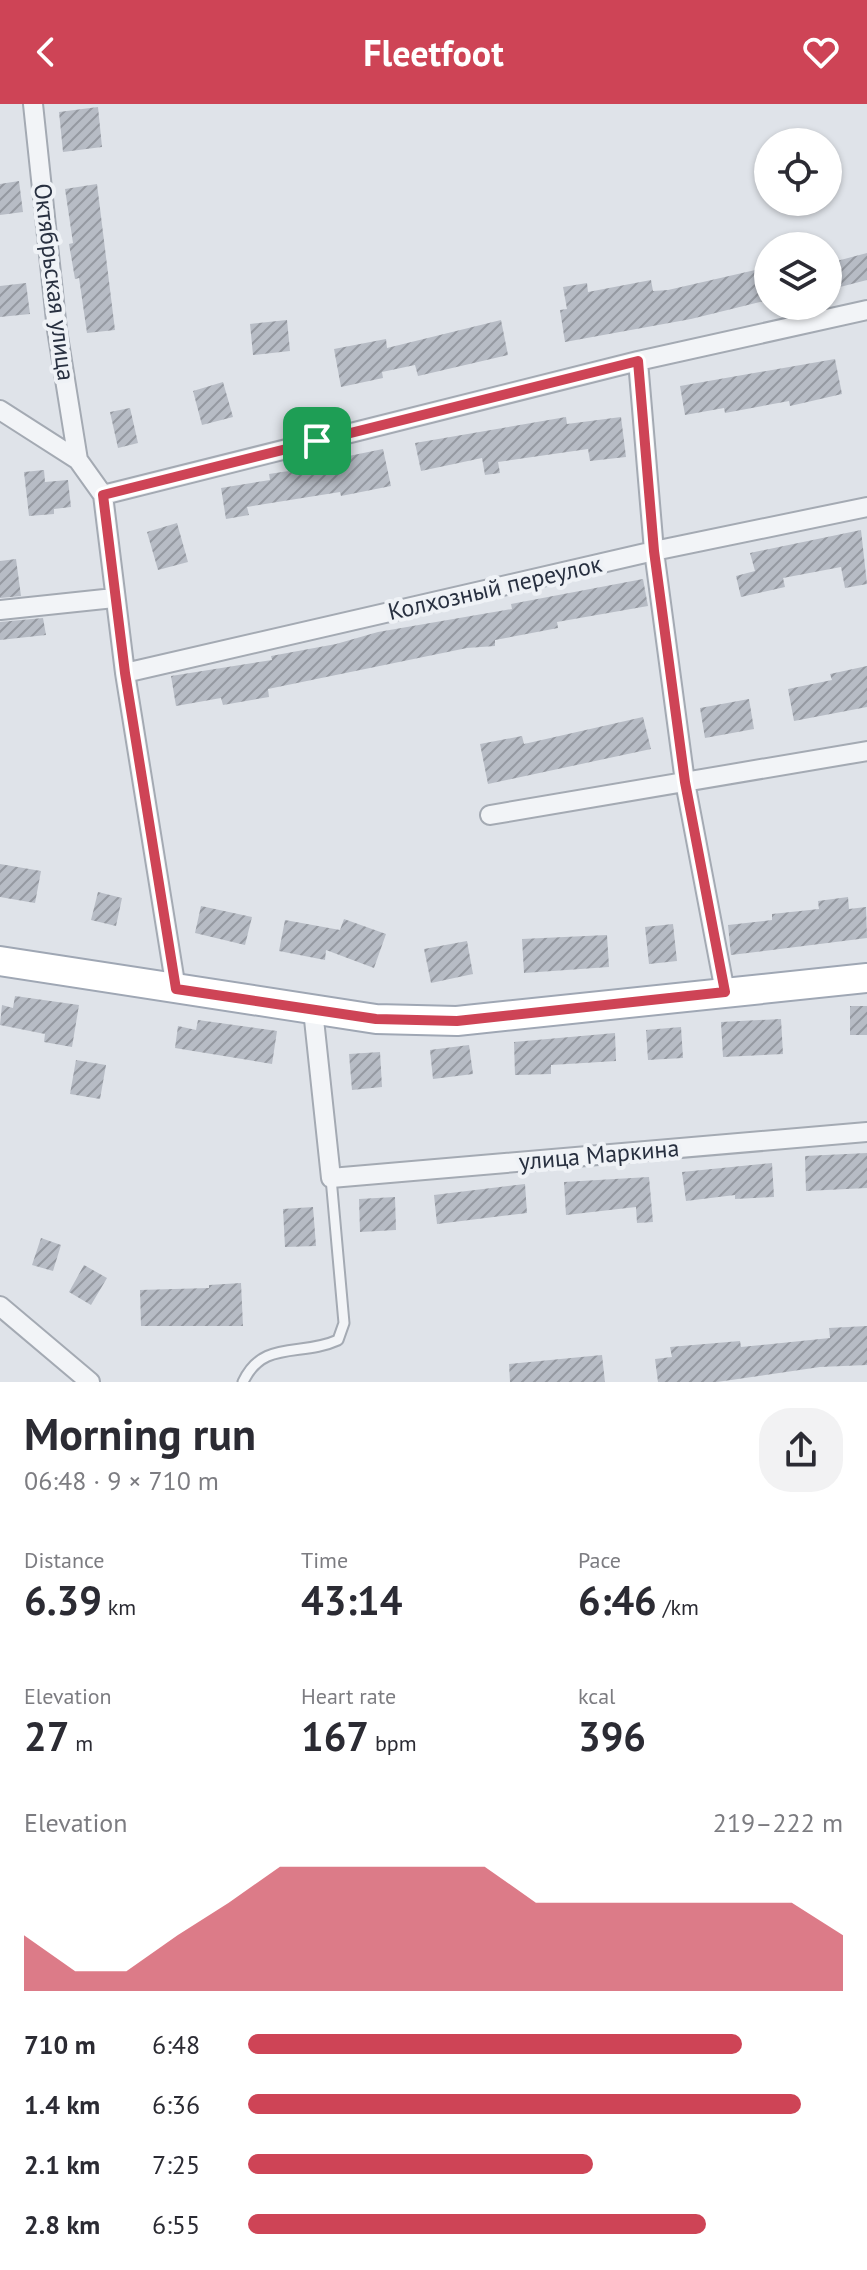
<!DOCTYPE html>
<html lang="en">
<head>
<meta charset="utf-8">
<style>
	body { margin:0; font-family:"PT Sans",sans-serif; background:#f2f2f3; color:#2b2b33; height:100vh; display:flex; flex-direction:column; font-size:30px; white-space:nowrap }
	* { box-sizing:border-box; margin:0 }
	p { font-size:26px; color:#7c7c81 }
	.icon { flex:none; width:44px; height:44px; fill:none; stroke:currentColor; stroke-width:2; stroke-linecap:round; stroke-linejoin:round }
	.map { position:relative; height:1278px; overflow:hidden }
	.details { display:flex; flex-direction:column; background:#fff; flex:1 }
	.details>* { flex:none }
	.tools { position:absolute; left:754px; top:24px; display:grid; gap:16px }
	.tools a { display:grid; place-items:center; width:88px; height:88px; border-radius:50%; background:#fff; box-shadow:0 2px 6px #0004; font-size:40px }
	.pin { position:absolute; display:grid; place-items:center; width:68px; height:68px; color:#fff; margin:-34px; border-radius:16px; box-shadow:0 4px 12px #0006 }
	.round { display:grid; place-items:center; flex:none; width:84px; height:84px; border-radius:32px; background:#f2f2f3 }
	.head { display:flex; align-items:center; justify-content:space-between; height:136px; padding:0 24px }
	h1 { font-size:44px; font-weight:700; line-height:60px }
	.figures { display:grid; grid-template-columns:repeat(3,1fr); gap:12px; height:136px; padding:8px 24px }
	.figures div { display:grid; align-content:center }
	.figures b { font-size:40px; font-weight:700 }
	.figures small { font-size:22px; font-weight:400 }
	.figures p { font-size:22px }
	.chart { height:224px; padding:16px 24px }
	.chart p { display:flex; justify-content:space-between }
	.chart svg { width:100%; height:144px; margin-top:8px; fill:#ce4456; opacity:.7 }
	ul { padding:0 24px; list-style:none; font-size:26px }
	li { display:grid; grid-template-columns:128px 96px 1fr; align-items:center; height:60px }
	li i { height:20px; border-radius:10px; background:#ce4456 }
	header { display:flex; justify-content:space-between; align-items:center; height:104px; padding:0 24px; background:#ce4456; color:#fff; font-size:36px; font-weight:700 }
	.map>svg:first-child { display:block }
</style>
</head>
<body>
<header><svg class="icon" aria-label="back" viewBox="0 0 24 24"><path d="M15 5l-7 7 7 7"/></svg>Fleetfoot<svg class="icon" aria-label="heart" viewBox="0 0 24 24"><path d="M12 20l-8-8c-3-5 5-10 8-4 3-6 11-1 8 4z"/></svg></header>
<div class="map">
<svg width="867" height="1278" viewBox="0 0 867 1278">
	<defs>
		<pattern id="building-hatch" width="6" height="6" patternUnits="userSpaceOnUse" patternTransform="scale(2)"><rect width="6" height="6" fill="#b7bcc5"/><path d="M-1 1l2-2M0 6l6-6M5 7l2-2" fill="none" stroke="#9599a1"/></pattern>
	</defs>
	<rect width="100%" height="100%" fill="#dfe3e9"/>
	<!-- building -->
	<path fill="url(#building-hatch)" d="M98,3L102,43L63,48L59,8Z
		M19,77L23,108L0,111V80Z
		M97,80L115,226L87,229L79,174L75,175L69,140L73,139L65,85Z
		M867,149V176L840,183L833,158Z
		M768,163V196L691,215L565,238L560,206L567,205L563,183L587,179L588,188L651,176L653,187L668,186Z
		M26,179L30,210L0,213V182Z
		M287,216L290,247L253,251L250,220Z
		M501,216L508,251L418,272L415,261L382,268L383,274L341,283L334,245L386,235L387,244Z
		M835,255L842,290L790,302L789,297L725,309L724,304L685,311L680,282Z
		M223,278L233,313L202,321L193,287Z
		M130,304L138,339L118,344L110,308Z
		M566,313L567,320L621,313L626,353L590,357L588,345L498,358L500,369L485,371L482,354L421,367L415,339Z
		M383,345L391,382L341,392L340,388L247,403L249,411L226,415L221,384L270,376L269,370L335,360L334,355Z
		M44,366L45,378L68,376L71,403L54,405V410L29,412L24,368Z
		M177,419L188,458L158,466L147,428Z
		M861,426L867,480L845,484L841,463L783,474L785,483L741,493L736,472L755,467L750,449Z
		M16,455L21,492L0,494V457Z
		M643,475L648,502L557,518L558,524L495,536V542L467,544L268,585L269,593L223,601L221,594L176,602L171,572L272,556L271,552L336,540L378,528L512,505L511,500Z
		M43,514L46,531L0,536V518Z
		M867,562V603L794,617L788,585L832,576L830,570Z
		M749,595L754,625L705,634L700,604Z
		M643,613L651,645L488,680L480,640L522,632L524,640Z
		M0,760L41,767L35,799L0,793Z
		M98,788L122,794L116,822L91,816Z
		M848,793L849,805L866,803L867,834L731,851L728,821L772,816V810L819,805L818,797Z
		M201,802L252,813L245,841L195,829Z
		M344,815L386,830L374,864L326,846L325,856L279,847L285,816L340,826Z
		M673,820L677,857L649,860L645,823Z
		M607,831L609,863L524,869L522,835Z
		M467,837L473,870L431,879L424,845Z
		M15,892L79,901L72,943L44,938L45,930L0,921L2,901L13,904Z
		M850,902H867V931H850Z
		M781,915L783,950L723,953L721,918Z
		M198,916L277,927L272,960L175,944L178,922L196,926Z
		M681,923L683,954L648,956L646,926Z
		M615,929L616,957L551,961V970L515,971L514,938Z
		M469,941L473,970L433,975L430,946Z
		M380,948L382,983L352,986L349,950Z
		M76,956L106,961L100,995L70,990Z
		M867,1049V1084L806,1087L805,1052Z
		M772,1059L774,1093L735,1095V1091L686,1097L682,1068Z
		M649,1073L653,1118L637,1119L636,1103L566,1111L564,1078Z
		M525,1080L527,1109L437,1120L434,1091Z
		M395,1093L396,1126L360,1128L359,1095Z
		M313,1103L316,1142L285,1143L283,1105Z
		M41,1134L61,1141L53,1167L32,1161Z
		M84,1161L107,1174L91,1201L69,1188Z
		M241,1179L243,1222H141L140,1186L209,1184V1181Z
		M867,1222V1261L820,1263L717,1278H658L655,1255L672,1253L670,1243L740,1237L741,1243L830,1234L829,1224Z
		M602,1251L605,1278H510L509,1260Z"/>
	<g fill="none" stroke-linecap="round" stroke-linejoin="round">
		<defs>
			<path id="lane" d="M243,1278C263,1235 301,1253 338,1236L344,1219L331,1074"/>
			<path id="street" d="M33,0L57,226L78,356
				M638,257L654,447L685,678L725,888
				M0,306L78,356L103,391L125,569L176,885
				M103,391L638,257L867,206
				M0,506L114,494
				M125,569L654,447L867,403
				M490,711L867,647
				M313,906L331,1074L867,1028
				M0,1202L90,1278"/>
			<path id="primary" d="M0,857L376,915L457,917L867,874"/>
		</defs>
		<!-- lane casing -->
		<use href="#lane" stroke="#a4aab3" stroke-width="13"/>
		<!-- street casing -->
		<use href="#street" stroke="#a4aab3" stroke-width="22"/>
		<!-- primary casing -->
		<use href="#primary" stroke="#9fa7b4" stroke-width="32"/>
		<!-- lane -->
		<use href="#lane" stroke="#f2f4f7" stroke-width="9"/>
		<!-- street -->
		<use href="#street" stroke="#f2f4f7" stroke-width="18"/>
		<!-- primary -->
		<use href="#primary" stroke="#fff" stroke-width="28"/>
	</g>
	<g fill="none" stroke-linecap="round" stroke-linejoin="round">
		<defs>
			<path id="route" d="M638,257L654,447L685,678L725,888L457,917L376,915L176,885L125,569L103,391Z"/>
		</defs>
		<!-- route casing -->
		<use href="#route" stroke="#fff" stroke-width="16"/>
		<!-- route -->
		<use href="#route" stroke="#ce4456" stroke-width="10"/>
	</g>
	<g text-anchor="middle" stroke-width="8" stroke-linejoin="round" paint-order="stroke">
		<!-- street labels -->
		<g font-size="24" fill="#283040" stroke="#eff2f6">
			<text transform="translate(54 178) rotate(83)" y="8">Октябрьская улица</text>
			<text transform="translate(495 484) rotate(-13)" y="8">Колхозный переулок</text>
			<text transform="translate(599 1051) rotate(-5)" y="8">улица Маркина</text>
		</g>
	</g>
</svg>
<div class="tools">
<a><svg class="icon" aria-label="locate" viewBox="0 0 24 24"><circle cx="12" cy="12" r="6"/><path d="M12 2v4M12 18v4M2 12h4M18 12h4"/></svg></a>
<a><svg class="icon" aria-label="layers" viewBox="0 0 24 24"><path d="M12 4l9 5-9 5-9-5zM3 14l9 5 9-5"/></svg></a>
</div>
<div class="pin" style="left:317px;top:337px;background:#1e9e55"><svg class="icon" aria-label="arrive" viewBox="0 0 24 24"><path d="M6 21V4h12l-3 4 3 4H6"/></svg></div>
</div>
<section class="details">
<div class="head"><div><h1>Morning run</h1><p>06:48 · 9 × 710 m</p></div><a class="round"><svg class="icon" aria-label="share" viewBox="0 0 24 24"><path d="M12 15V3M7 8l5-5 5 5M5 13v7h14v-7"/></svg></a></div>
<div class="figures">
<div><p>Distance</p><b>6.39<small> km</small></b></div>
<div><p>Time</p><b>43:14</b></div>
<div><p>Pace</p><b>6:46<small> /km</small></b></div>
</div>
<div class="figures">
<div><p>Elevation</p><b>27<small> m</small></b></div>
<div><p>Heart rate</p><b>167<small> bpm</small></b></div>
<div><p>kcal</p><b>396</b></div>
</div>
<div class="chart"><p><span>Elevation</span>219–222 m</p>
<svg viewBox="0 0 160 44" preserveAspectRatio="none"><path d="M0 44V27L10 38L20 38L30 27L40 17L50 6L60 6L70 6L80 6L90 6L100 17L110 17L120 17L130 17L140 17L150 17L160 27V44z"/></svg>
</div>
<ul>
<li><b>710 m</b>6:48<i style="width:83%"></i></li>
<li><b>1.4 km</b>6:36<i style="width:93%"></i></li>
<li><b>2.1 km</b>7:25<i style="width:58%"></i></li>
<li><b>2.8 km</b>6:55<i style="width:77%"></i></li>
</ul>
</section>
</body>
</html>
